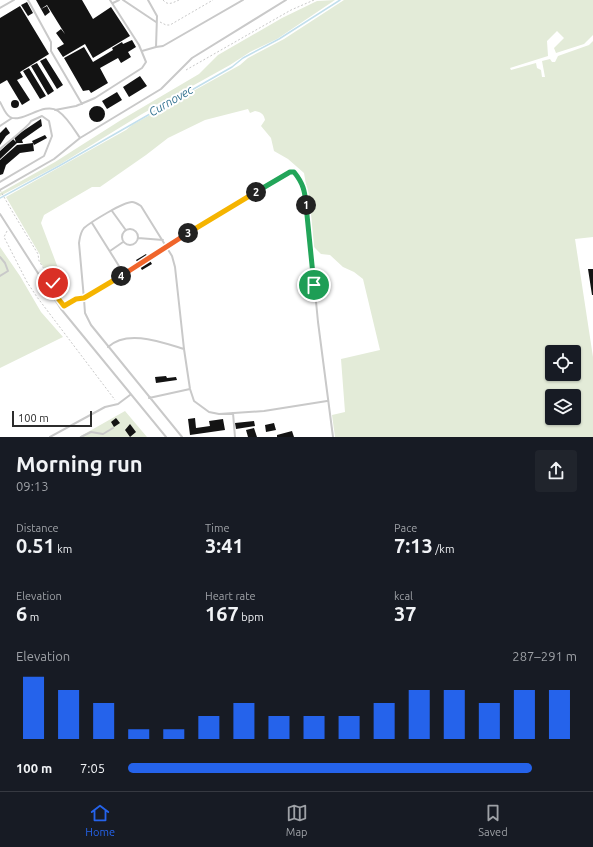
<!DOCTYPE html>
<html lang="en">
<head>
<meta charset="utf-8">
<style>
	body { margin:0; font-family:Ubuntu,sans-serif; background:#20242c; color:#f1f3f6; height:100vh; display:flex; flex-direction:column; font-size:15px; white-space:nowrap }
	* { box-sizing:border-box; margin:0 }
	p { font-size:13px; color:#9ea1a6 }
	.icon { flex:none; width:22px; height:22px; fill:none; stroke:currentColor; stroke-width:2; stroke-linecap:round; stroke-linejoin:round }
	.map { position:relative; height:437px; overflow:hidden }
	.details { display:flex; flex-direction:column; background:#171b24; flex:1 }
	.details>* { flex:none }
	.buttons { position:absolute; left:545px; top:345px; display:grid; gap:8px }
	.buttons a { display:grid; place-items:center; width:36px; height:36px; border-radius:4px; background:#171b24; box-shadow:0 1px 3px #0004; font-size:20px }
	.scale { position:absolute; left:12px; bottom:10px; width:80px; box-sizing:border-box; padding-left:4px; border:2px solid #2c2c2c; border-top:0; font-size:11px; line-height:14px; white-space:nowrap; color:#2c2c2c; -webkit-text-stroke:3px #fff; paint-order:stroke }
	.pin { position:absolute; display:grid; place-items:center; width:34px; height:34px; color:#fff; margin:-17px; border:2px solid #fff; border-radius:50%; box-shadow:0 1px 4px #0007 }
	.km { position:absolute; width:20px; height:20px; margin:-10px; border-radius:50%; background:#222; color:#fff; font-size:11px; line-height:20px; text-align:center }
	.round { display:grid; place-items:center; flex:none; width:42px; height:42px; border-radius:4px; background:#20242c }
	.head { display:flex; align-items:center; justify-content:space-between; height:68px; padding:0 16px }
	h1 { font-size:22px; font-weight:700; line-height:30px }
	.figures { display:grid; grid-template-columns:repeat(3,1fr); gap:6px; height:68px; padding:4px 16px }
	.figures div { display:grid; align-content:center }
	.figures b { font-size:20px; font-weight:700 }
	.figures small { font-size:11px; font-weight:400 }
	.figures p { font-size:11px }
	.chart { height:112px; padding:8px 16px }
	.chart p { display:flex; justify-content:space-between }
	.chart svg { width:100%; height:72px; margin-top:4px; stroke:#2563eb; stroke-width:6 }
	ul { padding:0 16px; list-style:none; font-size:13px }
	li { display:grid; grid-template-columns:64px 48px 1fr; align-items:center; height:30px }
	li i { height:10px; border-radius:5px; background:#2563eb }
	.dock { display:flex; justify-content:space-around; align-items:center; height:56px; border-top:1px solid #363941; background:#171b24; font-size:11px; color:#9ea1a6 }
	.dock a { display:grid; justify-items:center; gap:2px }
	.dock .active { color:#2563eb }
	.map>svg:first-child { display:block }
</style>
</head>
<body>
<div class="map">
<svg width="593" height="437" viewBox="0 0 593 437">
	<rect width="100%" height="100%" fill="#fff"/>
	<!-- green -->
	<path fill="#e3ebd8" fill-rule="evenodd" d="M335,0L277,39L250,52L230,65L142,114L59,165L0,196V193L55,162L121,120L199,74L218,55L282,18L317,1Z
		M344,0H593V35L584,44L556,53L554,48L564,38L557,31L547,41L548,56L510,68L511,70L536,63L537,68L541,70L542,77H545L542,61L550,59L552,62H555L558,56L589,45L593,41V237L575,239L593,357V437H335L332,415L345,412L341,359L380,350L363,279L354,272L343,267L330,255L321,254L312,245L311,214L304,173L288,159L274,151L271,138L261,126L265,120C264,114 261,112 255,111L250,113L248,109L205,120L168,138L146,155L100,187H92L44,215L41,223L58,268L62,300L57,295L54,282L40,262V255L6,197L126,130L132,125L240,65L248,58L284,39ZM552,352H574V374H552ZM552,396H574V418H552Z
		M0,247L20,276L41,312L63,337L0,368Z
		M125,411L147,437H79Z"/>
	<g fill="none" stroke-linecap="round" stroke-linejoin="round">
		<!-- stream -->
		<path stroke="#c2dfec" stroke-width="1.5" d="M0,198L59,166L232,67L243,58L279,39L340,0"/>
	</g>
	<!-- building -->
	<path fill="#131313" d="M36,0H82L93,19L111,7L130,36L93,58L85,44L63,57L57,48L64,44L56,33L61,29L65,34L47,5L41,9Z
		M27,2L33,13L28,16L21,5Z
		M20,6L49,54L20,72L23,77L17,80L30,100L22,105L7,80L0,84V18Z
		M47,6L50,12L45,16L41,9Z
		M132,40L136,47L128,52L131,57L121,63L118,58L100,68L108,83L91,93L89,90L83,91L64,58L84,47L93,62L113,50L112,48L122,42L123,44Z
		M46,58L63,85L57,89L40,61Z
		M37,63L54,91L48,95L31,66Z
		M29,68L46,96L40,99L23,71Z
		M140,76L147,86L129,97L123,87Z
		M117,92L122,100L107,109L102,101Z
		M11 104a4 4 0 1 1 8 0a4 4 0 1 1-8 0Z
		M89 114a8 8 0 1 1 16 0a8 8 0 1 1-16 0Z
		M41,119L42,126L22,140L23,143H17L0,159V151L13,139L16,142L14,137Z
		M6,127L10,133L6,136L0,145V133Z
		M45,135L47,138L34,145L32,141Z
		M33,143L34,151L20,153L6,165L3,174L0,175V160L17,145Z
		M146,254L152,264L142,270L136,260Z
		M588,269H593V295H592Z
		M166,376L167,378L176,377L177,380L156,383L155,377Z
		M116,418L120,423L114,427L111,422Z
		M195,418L196,428L210,426L209,421L223,419L225,430L190,435L188,419Z
		M254,421L255,426L236,429L235,423Z
		M274,423L276,430L266,432L265,425Z
		M130,424L136,432L130,437L125,430Z
		M254,428L257,437H248L246,430Z
		M292,431L294,437H277V435Z"/>
	<g fill="none" stroke-linecap="round" stroke-linejoin="round">
		<!-- path -->
		<path stroke="#c9c9c9" stroke-width="1" stroke-dasharray="2 2" stroke-linecap="butt" d="M163,0C168,6 172,3 179,0
			M160,22L166,25H170L213,0
			M186,70L291,10L314,0
			M12,211L38,254L39,261L53,283L56,294
			M7,231L4,237L27,282L37,297L115,400"/>
		<!-- lane -->
		<path stroke="#c9c9c9" stroke-width="2" d="M28,0L51,42V51L82,104
			M123,0L156,22
			M113,3L119,0
			M0,8L14,0
			M156,47L163,46L243,0
			M142,51L156,47L157,16L148,0
			M0,102C3,107 5,114 10,117C22,124 44,101 58,111C67,117 74,129 80,138
			M55,110L76,106L95,98L142,68L146,62L139,45L110,0
			M0,126L12,118
			M0,149C6,144 30,125 31,121L42,116L49,121L52,136L44,156L0,182
			M0,190L54,159L80,138L161,89L192,58L286,0
			M112,211L125,229
			M0,214L61,309L166,437
			M92,223L124,274
			M122 237a8 8 0 1 1 16 0a8 8 0 1 1-16 0Z
			M138,238L163,240
			M110,251L123,242
			M0,257L5,263L8,271L0,276
			M61,309C68,303 74,300 84,299L79,243C80,237 80,233 84,228C91,222 123,202 132,202C135,202 138,204 141,206L172,256L175,267L184,349L190,389L194,401L209,412L219,414L264,411L327,401
			M108,347C127,329 161,342 184,349
			M149,398L190,389
			M233,413L235,437
			M50,437L105,407L118,404L130,395
			M81,437L91,432L103,434L113,428
			M182,437L91,325L85,313L84,299L149,259L166,246L290,172H294L301,180L305,188L318,322L333,437"/>
		<!-- path-bridge -->
		<path stroke="#c9c9c9" stroke-width="1" stroke-dasharray="2 2" stroke-linecap="butt" d="M0,190L12,211"/>
	</g>
	<g fill="none" stroke-linecap="round" stroke-linejoin="round">
		<defs>
			<path id="split-1" d="M306,205L314,285"/>
			<path id="split-2" d="M256,192L290,172H294C303,183 305,191 306,205"/>
			<path id="split-3" d="M188,233L256,192"/>
			<path id="split-4" d="M121,276L188,233"/>
			<path id="split-5" d="M53,283L57,297L64,306L76,299L84,298L121,276"/>
		</defs>
		<!-- split-1 casing -->
		<use href="#split-1" stroke="#fff" stroke-width="8"/>
		<!-- split-2 casing -->
		<use href="#split-2" stroke="#fff" stroke-width="8"/>
		<!-- split-3 casing -->
		<use href="#split-3" stroke="#fff" stroke-width="8"/>
		<!-- split-4 casing -->
		<use href="#split-4" stroke="#fff" stroke-width="8"/>
		<!-- split-5 casing -->
		<use href="#split-5" stroke="#fff" stroke-width="8"/>
		<!-- split-1 -->
		<use href="#split-1" stroke="#22a559" stroke-width="5"/>
		<!-- split-2 -->
		<use href="#split-2" stroke="#22a559" stroke-width="5"/>
		<!-- split-3 -->
		<use href="#split-3" stroke="#f5b400" stroke-width="5"/>
		<!-- split-4 -->
		<use href="#split-4" stroke="#f0652b" stroke-width="5"/>
		<!-- split-5 -->
		<use href="#split-5" stroke="#f5b400" stroke-width="5"/>
	</g>
	<g text-anchor="middle" stroke-width="4" stroke-linejoin="round" paint-order="stroke">
		<!-- water labels -->
		<g font-size="12" font-style="italic" fill="#367592" stroke="#fff">
			<text transform="translate(171 101) rotate(-30)" y="4">Curnovec</text>
		</g>
	</g>
</svg>
<div class="buttons">
<a><svg class="icon" aria-label="locate" viewBox="0 0 24 24"><circle cx="12" cy="12" r="6"/><path d="M12 2v4M12 18v4M2 12h4M18 12h4"/></svg></a>
<a><svg class="icon" aria-label="layers" viewBox="0 0 24 24"><path d="M12 4l9 5-9 5-9-5zM3 14l9 5 9-5"/></svg></a>
</div>
<div class="scale">100 m</div>
<div class="pin" style="left:314px;top:285px;background:#1e9e55"><svg class="icon" aria-label="arrive" viewBox="0 0 24 24"><path d="M6 21V4h12l-3 4 3 4H6"/></svg></div>
<div class="pin" style="left:53px;top:283px;background:#d93025"><svg class="icon" aria-label="check" viewBox="0 0 24 24"><path d="M5 12l5 5 9-10"/></svg></div>
<b class="km" style="left:306px;top:205px">1</b>
<b class="km" style="left:256px;top:192px">2</b>
<b class="km" style="left:188px;top:233px">3</b>
<b class="km" style="left:121px;top:276px">4</b>
</div>
<section class="details">
<div class="head"><div><h1>Morning run</h1><p>09:13</p></div><a class="round"><svg class="icon" aria-label="share" viewBox="0 0 24 24"><path d="M12 15V3M7 8l5-5 5 5M5 13v7h14v-7"/></svg></a></div>
<div class="figures">
<div><p>Distance</p><b>0.51<small> km</small></b></div>
<div><p>Time</p><b>3:41</b></div>
<div><p>Pace</p><b>7:13<small> /km</small></b></div>
</div>
<div class="figures">
<div><p>Elevation</p><b>6<small> m</small></b></div>
<div><p>Heart rate</p><b>167<small> bpm</small></b></div>
<div><p>kcal</p><b>37</b></div>
</div>
<div class="chart"><p><span>Elevation</span>287–291 m</p>
<svg viewBox="0 0 160 44" preserveAspectRatio="none"><path d="M5 44V6M15 44V14M25 44V22M35 44V38M45 44V38M55 44V30M65 44V22M75 44V30M85 44V30M95 44V30M105 44V22M115 44V14M125 44V14M135 44V22M145 44V14M155 44V14"/></svg>
</div>
<ul>
<li><b>100 m</b>7:05<i style="width:90%"></i></li>
</ul>
</section>
<nav class="dock">
<a class="active"><svg class="icon" aria-label="home" viewBox="0 0 24 24"><path d="M3 11l9-7 9 7M6 9v11h12V9"/></svg>Home</a>
<a><svg class="icon" aria-label="map" viewBox="0 0 24 24"><path d="M3 6l6-2 6 2 6-2v14l-6 2-6-2-6 2zM9 4v14M15 6v14"/></svg>Map</a>
<a><svg class="icon" aria-label="saved" viewBox="0 0 24 24"><path d="M7 4h10v16l-5-4-5 4z"/></svg>Saved</a>
</nav>
</body>
</html>
